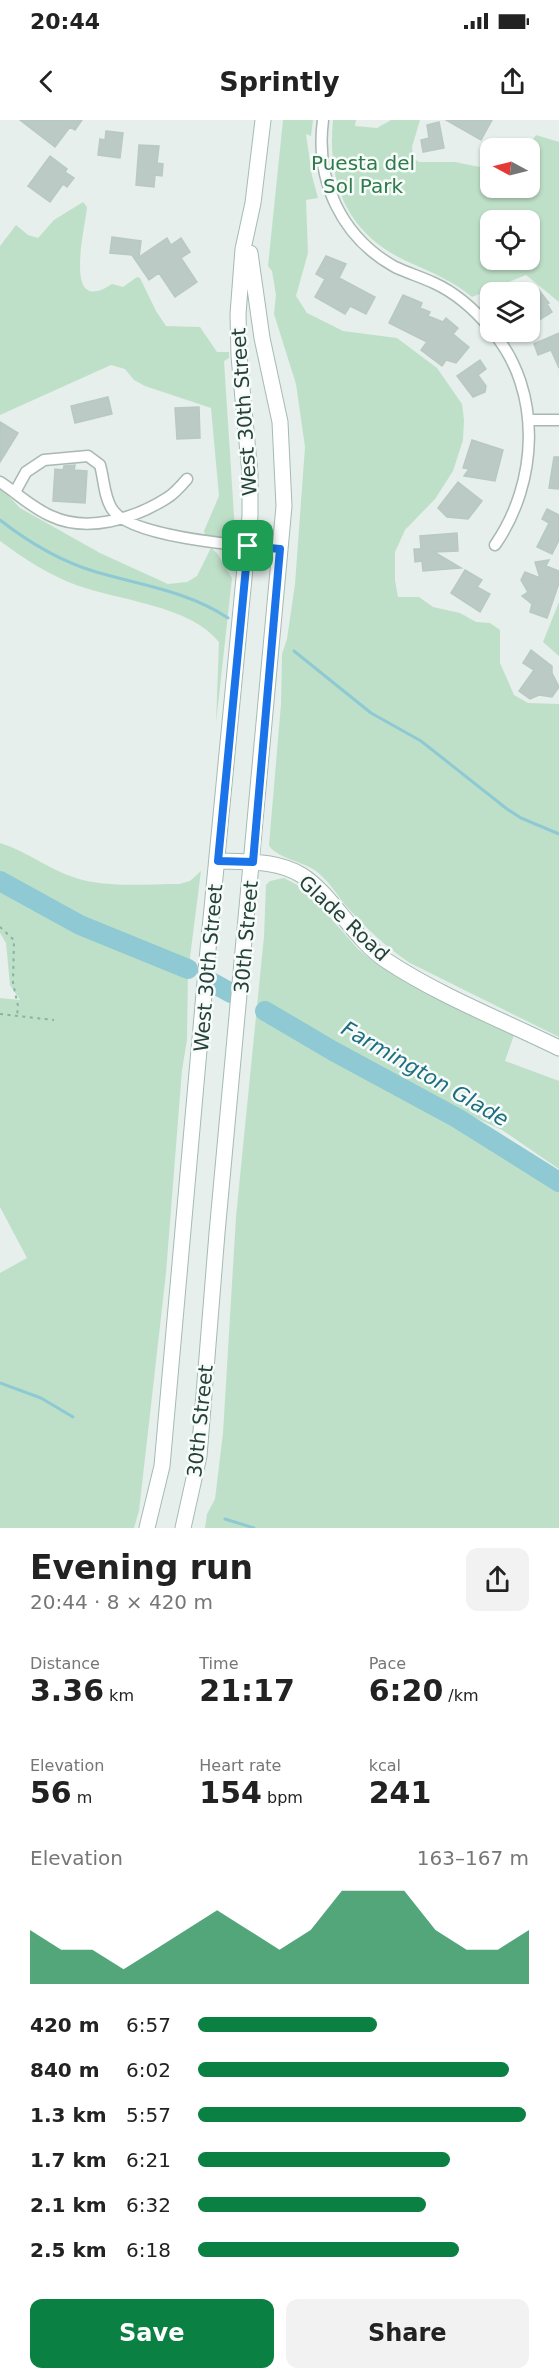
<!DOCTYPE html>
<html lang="en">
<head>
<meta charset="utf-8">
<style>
	body { margin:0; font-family:"DejaVu Sans",sans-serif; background:#f2f2f2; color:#222; height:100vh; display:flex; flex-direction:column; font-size:22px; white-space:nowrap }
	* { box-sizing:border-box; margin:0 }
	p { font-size:20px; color:#767676 }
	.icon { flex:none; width:33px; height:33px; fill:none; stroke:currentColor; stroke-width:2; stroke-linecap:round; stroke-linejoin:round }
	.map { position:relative; height:1408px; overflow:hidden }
	.sheet { display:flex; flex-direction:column; background:#fff; flex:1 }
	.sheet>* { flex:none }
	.needle { width:39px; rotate:277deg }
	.controls { position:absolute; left:480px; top:18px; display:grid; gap:12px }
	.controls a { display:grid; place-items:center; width:60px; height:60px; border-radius:12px; background:#fff; box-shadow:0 2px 4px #0004; font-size:30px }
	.pin { position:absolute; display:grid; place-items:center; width:51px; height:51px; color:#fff; margin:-26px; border-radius:12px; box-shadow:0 3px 9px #0006 }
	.round { display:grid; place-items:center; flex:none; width:63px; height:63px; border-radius:12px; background:#f2f2f2 }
	.headline { display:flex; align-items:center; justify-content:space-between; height:102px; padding:0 30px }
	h1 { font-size:33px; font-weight:700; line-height:45px }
	.figures { display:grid; grid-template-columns:repeat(3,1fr); gap:9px; height:102px; padding:6px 30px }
	.figures div { display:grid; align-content:center }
	.figures b { font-size:30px; font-weight:700 }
	.figures small { font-size:16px; font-weight:400 }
	.figures p { font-size:16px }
	.chart { height:168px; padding:12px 30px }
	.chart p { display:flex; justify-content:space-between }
	.chart svg { width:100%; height:108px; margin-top:6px; fill:#0b8043; opacity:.7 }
	.cta { display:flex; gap:12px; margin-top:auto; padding:12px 30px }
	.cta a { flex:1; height:69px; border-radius:12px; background:#0b8043; color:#fff; font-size:24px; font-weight:700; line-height:69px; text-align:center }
	.cta a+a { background:#f2f2f2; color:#222 }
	ul { padding:0 30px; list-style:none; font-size:20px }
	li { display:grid; grid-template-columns:96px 72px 1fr; align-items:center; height:45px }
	li i { height:15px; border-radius:8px; background:#0b8043 }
	.status { display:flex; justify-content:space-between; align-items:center; height:42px; padding:0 30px; background:#fff; direction:ltr }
	.status svg { height:16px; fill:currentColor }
	header { display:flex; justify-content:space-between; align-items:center; height:78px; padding:0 30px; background:#fff; font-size:27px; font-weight:700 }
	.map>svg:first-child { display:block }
</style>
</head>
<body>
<div class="status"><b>20:44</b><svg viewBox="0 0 49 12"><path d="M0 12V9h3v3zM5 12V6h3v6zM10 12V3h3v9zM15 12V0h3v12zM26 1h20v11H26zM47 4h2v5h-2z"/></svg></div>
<header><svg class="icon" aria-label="back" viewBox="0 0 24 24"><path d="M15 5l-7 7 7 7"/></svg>Sprintly<svg class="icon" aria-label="share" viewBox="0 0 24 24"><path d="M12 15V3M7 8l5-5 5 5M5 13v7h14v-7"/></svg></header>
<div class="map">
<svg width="559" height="1408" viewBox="0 0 559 1408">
	<rect width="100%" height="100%" fill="#e6efeb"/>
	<!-- green -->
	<path fill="#bfe0c8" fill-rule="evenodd" d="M283,0H313L311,16L306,14L312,56L318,78L306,80L308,133L296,176L307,193L343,211L397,218L437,248L462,284L464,300L463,320L453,351L435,379L405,410L395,432V460L398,477H419L433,487L460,493L476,502L490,503L500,510V543L514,575L528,583L559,584V917L410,843C386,827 367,809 347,787C337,775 329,761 316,751C304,742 274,737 269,725L281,584L282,534L287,519L295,464L305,327L296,264L274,194L276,175L272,151L268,146Z
		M333,0H356L355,6L377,8L391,0H420L412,27L413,38L419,42H455L490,49V68H530V28H527L536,15L559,22V182L526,155L472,177C452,160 428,151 404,140C346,112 327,62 333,0ZM530,100V140H490V100Z
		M83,82L87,87C86,106 61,198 112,164L123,167L137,157L140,158L156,191L166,206L200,207L217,232H229V238L224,241L235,411H232L229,404L221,419L205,415L204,411L219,376L211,288L145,266L134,260L125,249L111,245L0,295V126L16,105L28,115L38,118L54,100Z
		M0,367L20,388L100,433L168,464L187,462L197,456L211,428L217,433L232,458L216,603L219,522C189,485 120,481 76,465C49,455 23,438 0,421Z
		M559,482V536L543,522Z
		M0,723C27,731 49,750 76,758C107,768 146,764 179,764L190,761L201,751L189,845L84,802L0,754Z
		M284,758L305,769L358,829L372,840L408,863L514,915L505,941L559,961V1049L502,1010L394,960L280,894L273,891L265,892C274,909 301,919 317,929C364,956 412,980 459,1006C494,1024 532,1043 559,1072V1408H205L207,1394L215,1379L223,1313L236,1097L264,816L266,765L270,761Z
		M0,771L90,814L175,850L188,852L187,920L182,950L166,1153L139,1391L134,1408H0V1153L27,1138L0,1087V878L20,880L10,865L6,823L0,813Z"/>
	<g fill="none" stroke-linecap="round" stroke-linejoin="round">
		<!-- stream -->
		<path stroke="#8ec9d4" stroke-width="3" d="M0,400C27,421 61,441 93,451C139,465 188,471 228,498
			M294,531L371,593L421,621L507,689L521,698L559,714
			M0,1263L41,1278L73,1297
			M225,1399L254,1408"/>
		<!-- river -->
		<path stroke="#8ec9d4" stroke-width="20" d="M0,761L80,805L188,849
			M213,863L231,873
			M265,891L333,931L457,998L559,1062"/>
	</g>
	<!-- building -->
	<path fill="#bbcac4" stroke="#b8c9c2" stroke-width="1.5" d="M20,0H82L75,10L70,7L55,27Z
		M446,0H492L481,20Z
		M439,2L444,28L423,32L421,20L429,18L427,5Z
		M106,11L123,13L120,38L98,35L100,19L105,20Z
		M139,25L159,26L157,43L163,44L162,56L155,55L154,67L136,65Z
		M50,36L67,49L65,52L74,58L67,67L63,64L50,82L28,66Z
		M112,117L141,121L139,137L167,118L171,125L181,118L190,132L181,138L197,162L175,177L159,153L149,160L132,135L110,133Z
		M326,136L346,144L339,158L375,177L366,194L350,186L345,194L315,177L325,159L316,154Z
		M538,169L549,183L547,184L552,192L530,206V175Z
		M403,175L422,183L420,188L430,192L428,196L443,202L446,198L458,208L453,214L469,227L456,243L446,240L442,246L421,230L427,222L389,203Z
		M559,213V248L551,230L538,235L534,224Z
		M480,240L486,249L478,255L486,266L485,272L473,277L457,256Z
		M108,277L112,294L75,303L71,286Z
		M199,287L200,318L177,319L175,288Z
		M0,302L18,313L0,342Z
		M472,320L503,330L495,361L464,356L469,349L463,348Z
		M554,337H559V369L549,368Z
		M75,345L74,350L87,351L85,383L53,381L55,349L63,350L64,346Z
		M458,362L482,381L468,399L447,397L438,388Z
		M547,389L559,395V420L552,434L537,427L549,403L542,399Z
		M457,413L458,431L434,432L461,448L423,451L422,441L415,442L414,429H421L420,416Z
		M549,440L546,446L559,451V463L547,498L530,492L532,484L522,476L528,472L521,460L525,452L540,458L535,442Z
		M465,450L482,460L477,467L490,474L480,492L451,473Z
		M531,530L552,546V553L559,567L552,577L539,575L530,579L519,571L534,550L523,543Z"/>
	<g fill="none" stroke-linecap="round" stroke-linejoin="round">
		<defs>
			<path id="street" d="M323,0C315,60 341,117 395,147C408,153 421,157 434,163C456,173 474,189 490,208
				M493,212C543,272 538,363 495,425
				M528,300H559
				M0,362C17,373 32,388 51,396C87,413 134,399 167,378C174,374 181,366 187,359
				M15,372L26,352L44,340L88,336L100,345C104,359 104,377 112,389C130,418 247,426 281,429"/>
			<path id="secondary" d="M218,741C246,742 278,740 303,756C333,776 353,818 387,841C440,876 502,900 559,928
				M147,1408L162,1346L207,840L250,396V354L239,236L238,194L243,129L253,83L263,0
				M183,1408L199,1336L217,1113L284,386L280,302L262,218L250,133"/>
		</defs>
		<!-- street casing -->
		<use href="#street" stroke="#a8b8b2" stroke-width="13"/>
		<!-- secondary casing -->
		<use href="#secondary" stroke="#a4bbb3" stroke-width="17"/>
		<!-- path -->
		<path stroke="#86b3a5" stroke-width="2" stroke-dasharray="3 4.5" stroke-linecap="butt" d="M0,807L14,820L13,863L18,886L17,897
			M0,894L54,900"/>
		<!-- street -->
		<use href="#street" stroke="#fff" stroke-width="10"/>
		<!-- secondary -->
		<use href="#secondary" stroke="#fff" stroke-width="15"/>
	</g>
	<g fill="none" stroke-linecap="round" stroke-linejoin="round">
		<defs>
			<path id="route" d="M248,426L280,429L253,742L218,741Z"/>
		</defs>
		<!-- route casing -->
		<use href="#route" stroke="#fff" stroke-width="12"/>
		<!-- route -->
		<use href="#route" stroke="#1a73e8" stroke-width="8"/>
	</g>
	<g text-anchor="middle" stroke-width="5" stroke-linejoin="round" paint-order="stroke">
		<!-- park labels -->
		<g font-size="20" fill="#2d7a4b" stroke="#f7fbf9">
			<text x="363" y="50">Puesta del<tspan x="363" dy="23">Sol Park</tspan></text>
		</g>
		<!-- street labels -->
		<g font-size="20" fill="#24423a" stroke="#f7fbf9">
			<text transform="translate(244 292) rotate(-94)" y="7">West 30th Street</text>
			<text transform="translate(344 798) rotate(43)" y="7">Glade Road</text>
			<text transform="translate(246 817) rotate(-85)" y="7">30th Street</text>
			<text transform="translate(208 848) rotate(-85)" y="7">West 30th Street</text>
			<text transform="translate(200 1301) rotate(-84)" y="7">30th Street</text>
		</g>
		<!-- water labels -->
		<g font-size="21" font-style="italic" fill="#1c6f80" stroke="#f7fbf9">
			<text transform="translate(425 954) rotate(30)" y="7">Farmington Glade</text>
		</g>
	</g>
</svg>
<div class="controls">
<a><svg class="needle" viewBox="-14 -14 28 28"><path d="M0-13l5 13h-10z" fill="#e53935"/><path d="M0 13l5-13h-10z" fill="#767676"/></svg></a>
<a><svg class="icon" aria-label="locate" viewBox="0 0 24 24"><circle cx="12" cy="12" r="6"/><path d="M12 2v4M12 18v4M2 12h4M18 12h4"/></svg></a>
<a><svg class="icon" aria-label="layers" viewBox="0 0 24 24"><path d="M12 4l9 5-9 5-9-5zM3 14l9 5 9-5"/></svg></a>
</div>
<div class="pin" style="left:248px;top:426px;background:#1e9e55"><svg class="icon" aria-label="arrive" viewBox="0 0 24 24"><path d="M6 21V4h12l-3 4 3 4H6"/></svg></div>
</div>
<section class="sheet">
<div class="headline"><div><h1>Evening run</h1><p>20:44 · 8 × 420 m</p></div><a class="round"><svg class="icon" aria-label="share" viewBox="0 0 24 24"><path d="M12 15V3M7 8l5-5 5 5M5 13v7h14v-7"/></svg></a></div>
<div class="figures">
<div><p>Distance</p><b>3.36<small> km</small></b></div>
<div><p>Time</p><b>21:17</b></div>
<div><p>Pace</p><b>6:20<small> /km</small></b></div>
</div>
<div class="figures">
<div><p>Elevation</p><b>56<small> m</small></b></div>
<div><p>Heart rate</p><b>154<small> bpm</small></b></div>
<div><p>kcal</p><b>241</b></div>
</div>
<div class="chart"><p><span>Elevation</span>163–167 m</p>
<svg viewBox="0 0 160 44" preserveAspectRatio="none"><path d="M0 44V22L10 30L20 30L30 38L40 30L50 22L60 14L70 22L80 30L90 22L100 6L110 6L120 6L130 22L140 30L150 30L160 22V44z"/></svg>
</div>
<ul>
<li><b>420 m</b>6:57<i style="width:54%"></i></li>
<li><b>840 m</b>6:02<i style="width:94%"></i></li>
<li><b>1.3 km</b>5:57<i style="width:99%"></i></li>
<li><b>1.7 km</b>6:21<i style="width:76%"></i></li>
<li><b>2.1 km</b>6:32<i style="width:69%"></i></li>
<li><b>2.5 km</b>6:18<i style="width:79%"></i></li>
</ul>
<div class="cta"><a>Save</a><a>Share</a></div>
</section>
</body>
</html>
